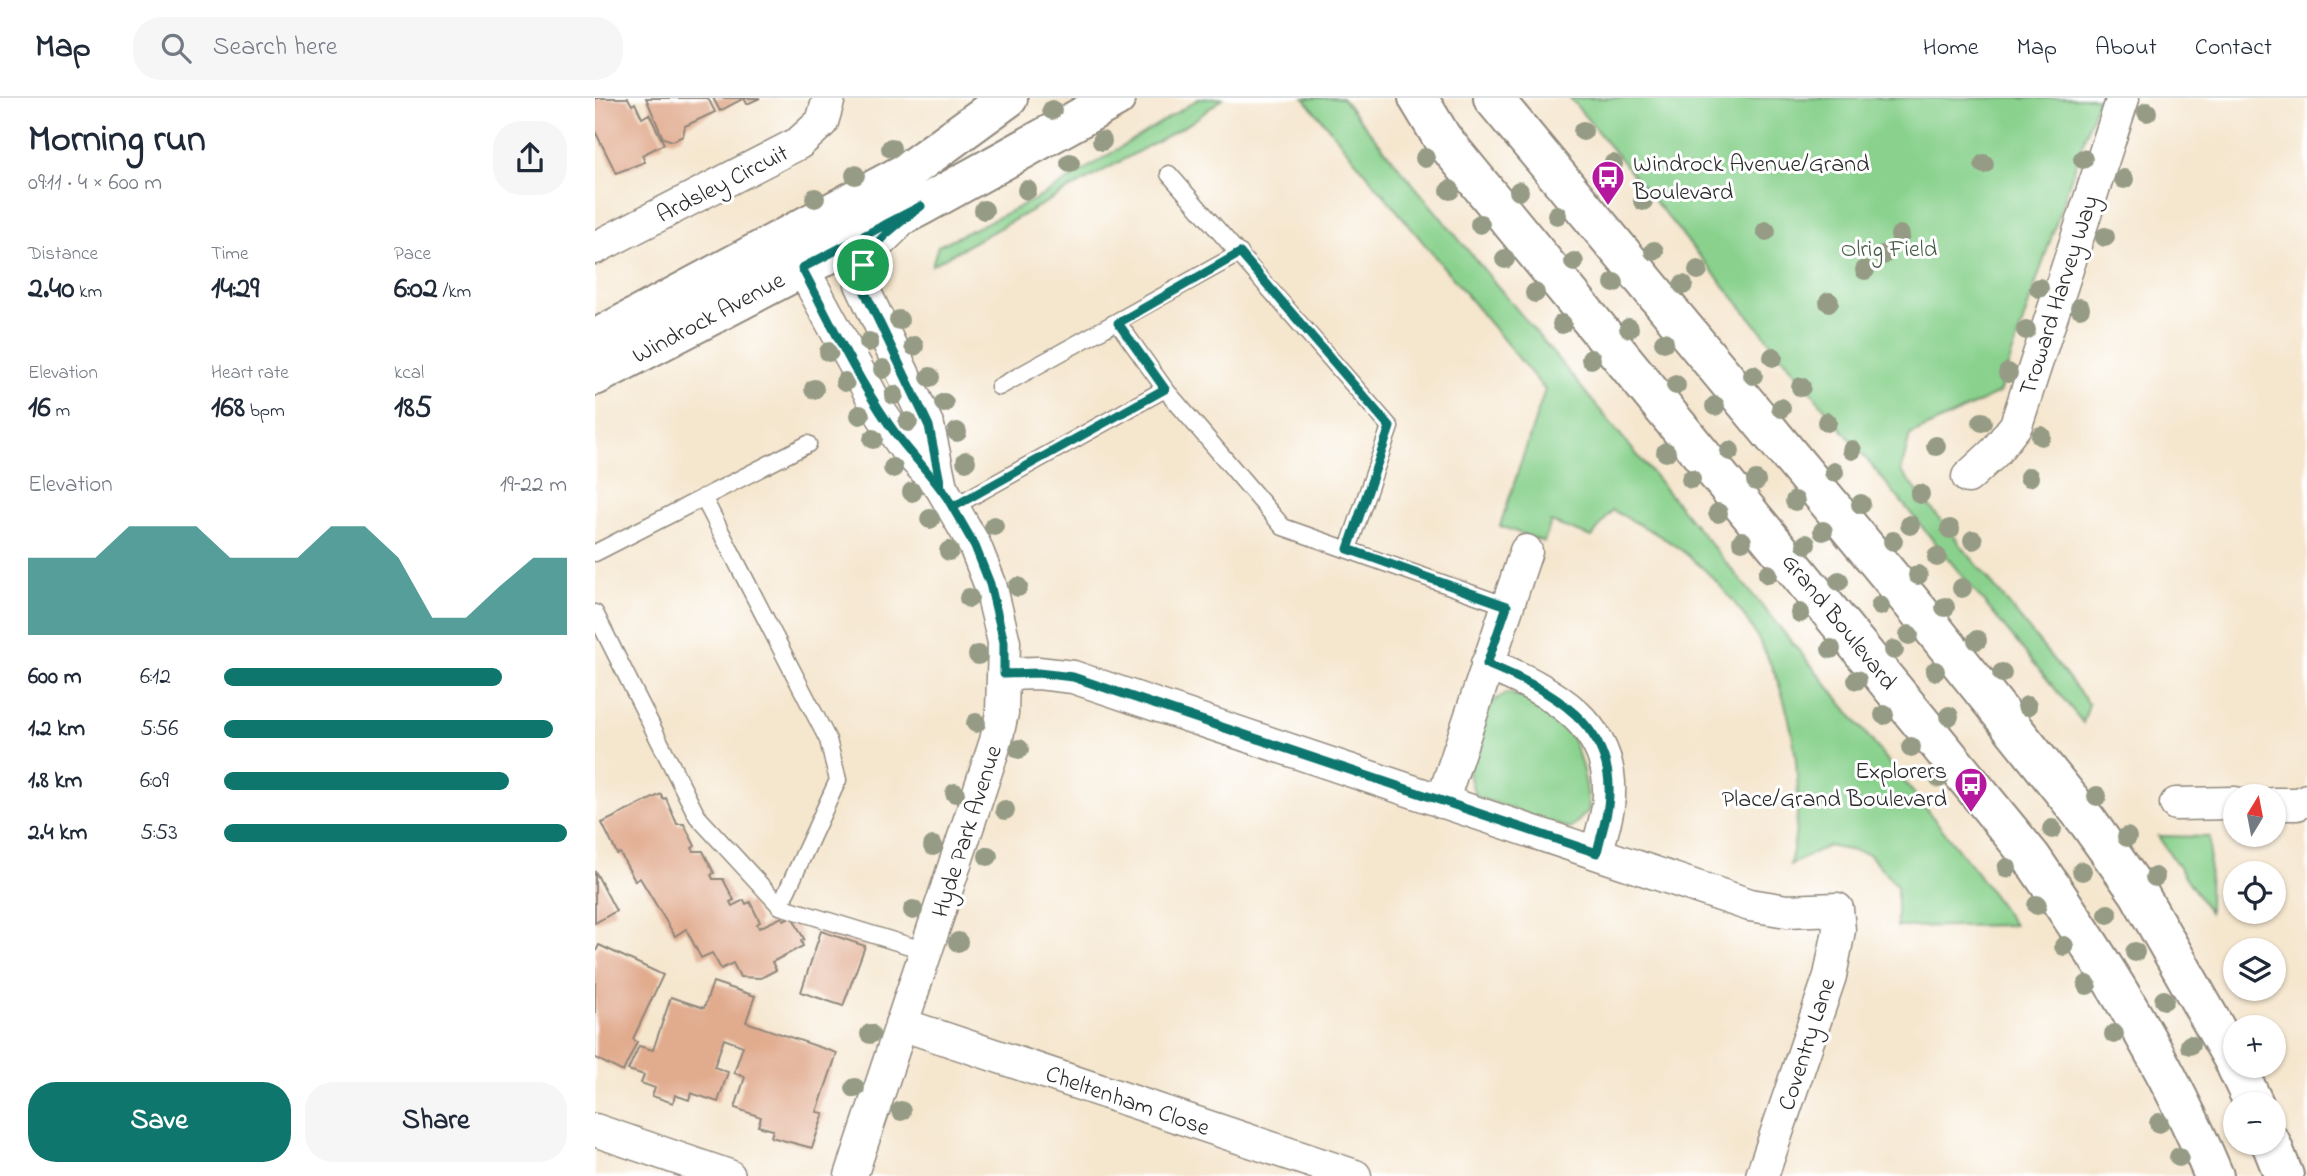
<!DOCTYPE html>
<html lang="en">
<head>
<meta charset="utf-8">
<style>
	body { margin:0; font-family:"Indie Flower",sans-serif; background:#f6f6f7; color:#1f2937; height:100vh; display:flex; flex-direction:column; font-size:26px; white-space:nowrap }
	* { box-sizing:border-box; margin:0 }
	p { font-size:23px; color:#747a83 }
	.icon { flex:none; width:38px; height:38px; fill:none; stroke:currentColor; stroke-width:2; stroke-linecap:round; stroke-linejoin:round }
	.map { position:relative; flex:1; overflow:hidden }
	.panel { display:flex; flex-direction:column; background:#fff; width:595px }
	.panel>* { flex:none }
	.needle { width:46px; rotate:10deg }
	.controls { position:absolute; left:1628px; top:686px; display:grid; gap:14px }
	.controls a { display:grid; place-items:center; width:63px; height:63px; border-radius:50%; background:#fff; box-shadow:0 2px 5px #0004; font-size:35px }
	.pin { position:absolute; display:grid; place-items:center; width:60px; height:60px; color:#fff; margin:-30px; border:4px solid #fff; border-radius:50%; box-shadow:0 2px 7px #0007 }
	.round { display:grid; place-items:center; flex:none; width:74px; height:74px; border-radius:28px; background:#f6f6f7 }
	.headline { display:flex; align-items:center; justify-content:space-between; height:119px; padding:0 28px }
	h1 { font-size:38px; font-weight:700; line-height:52px }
	.metrics { display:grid; grid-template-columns:repeat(3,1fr); gap:10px; height:119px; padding:7px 28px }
	.metrics div { display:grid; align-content:center }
	.metrics b { font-size:30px; font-weight:700 }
	.metrics small { font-size:19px; font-weight:400 }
	.metrics p { font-size:19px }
	.chart { height:196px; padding:14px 28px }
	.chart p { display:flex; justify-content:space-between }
	.chart svg { width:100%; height:126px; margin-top:7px; fill:#0f766e; opacity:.7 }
	.cta { display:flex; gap:14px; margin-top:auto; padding:14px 28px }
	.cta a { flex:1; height:80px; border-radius:28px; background:#0f766e; color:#fff; font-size:28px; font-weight:700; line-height:80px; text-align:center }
	.cta a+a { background:#f6f6f7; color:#1f2937 }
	ul { padding:0 28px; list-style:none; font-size:23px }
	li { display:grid; grid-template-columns:112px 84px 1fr; align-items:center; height:52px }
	li i { height:18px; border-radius:9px; background:#0f766e }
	header { display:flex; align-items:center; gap:42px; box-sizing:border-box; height:98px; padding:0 35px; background:#fff; border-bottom:2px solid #e0e1e3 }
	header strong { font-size:33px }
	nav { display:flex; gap:38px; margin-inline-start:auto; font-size:24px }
	.search { width:490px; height:63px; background:#f6f6f7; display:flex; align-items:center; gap:18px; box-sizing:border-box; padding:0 24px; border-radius:28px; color:#747a83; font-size:26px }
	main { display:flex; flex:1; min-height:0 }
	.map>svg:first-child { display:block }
</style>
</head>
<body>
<header>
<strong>Map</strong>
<div class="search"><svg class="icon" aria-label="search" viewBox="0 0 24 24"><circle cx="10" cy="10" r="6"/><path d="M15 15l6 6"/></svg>Search here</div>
<nav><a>Home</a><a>Map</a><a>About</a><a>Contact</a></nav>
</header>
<main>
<section class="panel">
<div class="headline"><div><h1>Morning run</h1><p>09:11 · 4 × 600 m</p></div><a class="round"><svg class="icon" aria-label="share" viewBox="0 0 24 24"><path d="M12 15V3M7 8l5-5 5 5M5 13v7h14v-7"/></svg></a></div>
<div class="metrics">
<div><p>Distance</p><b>2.40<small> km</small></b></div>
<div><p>Time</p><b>14:29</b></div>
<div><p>Pace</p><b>6:02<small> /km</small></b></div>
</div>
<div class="metrics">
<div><p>Elevation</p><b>16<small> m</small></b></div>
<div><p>Heart rate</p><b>168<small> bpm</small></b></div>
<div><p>kcal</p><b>185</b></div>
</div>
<div class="chart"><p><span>Elevation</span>19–22 m</p>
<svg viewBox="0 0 160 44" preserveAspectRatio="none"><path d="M0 44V17L10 17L20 17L30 6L40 6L50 6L60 17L70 17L80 17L90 6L100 6L110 17L120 38L130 38L140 27L150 17L160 17V44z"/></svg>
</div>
<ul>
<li><b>600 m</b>6:12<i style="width:81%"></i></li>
<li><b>1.2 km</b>5:56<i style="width:96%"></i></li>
<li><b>1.8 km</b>6:09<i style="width:83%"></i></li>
<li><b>2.4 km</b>5:53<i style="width:100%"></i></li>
</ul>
<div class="cta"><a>Save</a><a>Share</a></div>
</section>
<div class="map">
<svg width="1712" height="1078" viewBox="0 0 1712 1078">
	<rect width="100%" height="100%" fill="#fff"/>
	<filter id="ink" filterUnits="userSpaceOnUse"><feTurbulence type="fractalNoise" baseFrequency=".0143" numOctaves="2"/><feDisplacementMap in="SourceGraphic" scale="14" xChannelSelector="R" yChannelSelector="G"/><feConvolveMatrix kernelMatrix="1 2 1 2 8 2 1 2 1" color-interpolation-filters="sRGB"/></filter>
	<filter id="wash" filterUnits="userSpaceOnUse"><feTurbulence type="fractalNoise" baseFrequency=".00686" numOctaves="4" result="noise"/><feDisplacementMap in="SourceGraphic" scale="28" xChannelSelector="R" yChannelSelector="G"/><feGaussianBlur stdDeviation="1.57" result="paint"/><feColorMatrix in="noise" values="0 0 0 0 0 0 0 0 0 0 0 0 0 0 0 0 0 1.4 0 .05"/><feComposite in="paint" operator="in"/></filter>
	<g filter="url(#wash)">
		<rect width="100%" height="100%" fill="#f5e6ce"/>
		<!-- green -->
		<path fill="#89d18d" stroke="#5a7e5c" stroke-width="2" d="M605,0H628L597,24L337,167L343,148L447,98Z
			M709,0H747L1229,583L1383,776L1419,827L1302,829V788L1274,756L1233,748L1195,767C1220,654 1184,528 1090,455C1068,438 1042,425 1017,412L997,439L956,424L949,444L905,428L950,292Z
			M975,0H1503L1404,295L1315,337L1306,373L1494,606L1488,625Z
			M912,595C925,598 943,602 954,610C981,629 992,682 994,712L975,731L882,699C864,666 881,640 891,607Z
			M1563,738L1615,739L1614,814Z"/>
		<g id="blocks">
			<!-- building -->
			<path fill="#e1ab8e" d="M0,0H33L37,7L40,5L47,20L54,16L69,46L47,57L50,64L21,75L0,33Z
				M51,0H113L120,14L90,28L88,38L78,43L68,40Z
				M118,0H165L152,6L149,0L125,13Z
				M66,696L68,701L71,700L82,726H89L100,748L97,750L99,753H108L119,775L116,777L118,781H128L139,802L135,804L137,808L149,802L151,806L155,804L165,824L162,826L164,830L187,819L189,822L197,818L209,841L206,843L208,848L177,864L181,872L166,880L145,879L138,865L126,871L117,855L106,860L91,831L80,838L45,780L40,783L25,755L22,756L7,725Z
				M0,773L21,813L0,825Z
				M226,833L270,848L248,908L206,894Z
				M4,847L68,877L38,941L42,944L28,974L0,960V855Z
				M118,884L160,898L151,924L242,955L222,1014L229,1015L217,1050L176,1039L178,1032L163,1028L166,1019L140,1010L150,979L139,975L148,948L129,941L119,969L133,974L123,1004L96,995L94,1002L80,997L78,1005L57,998L60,990L46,985L49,977L33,972L44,948L58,952L76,899L109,910Z"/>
		</g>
	</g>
	<g filter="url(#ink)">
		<use href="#blocks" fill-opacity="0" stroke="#90887c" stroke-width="2"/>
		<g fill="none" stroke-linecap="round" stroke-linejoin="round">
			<defs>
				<path id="service" d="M574,76L795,329L753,451
					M523,225L570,291L688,429L912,508
					M404,289L645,155
					M108,399L233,642L243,682L185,808
					M358,409L570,291
					M0,455L213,346
					M0,515L102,718L185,808L331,853"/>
				<path id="minor" d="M300,129L273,155L266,186L333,328L346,389
					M0,150L204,45L227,24L234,0
					M197,151L287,317L310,350L346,389L380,448L395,486L409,544L407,615L401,643L256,1078
					M1373,379L1400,354L1421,327L1528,0
					M892,566C955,592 1024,627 1013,708C1011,723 1005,739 1002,755
					M409,576L443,575L478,579L1155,807L1192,813L1242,811L1244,832L1235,878L1167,1078
					M847,704L931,453
					M1581,706L1640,705
					M1678,706H1702L1712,702
					M306,926L760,1078
					M0,1032L134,1078"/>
				<path id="tertiary" d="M823,0L847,40L1436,759C1506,861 1571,963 1619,1078
					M898,0L1336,528L1493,724L1543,794L1640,965
					M0,241L310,75L413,0
					M0,278L326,108L521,0
					M1641,968L1659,1006
					M1676,1045L1689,1078"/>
			</defs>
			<!-- service casing -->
			<use href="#service" stroke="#90887c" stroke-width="19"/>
			<!-- minor casing -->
			<use href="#minor" stroke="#90887c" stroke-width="35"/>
			<!-- tertiary casing -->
			<use href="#tertiary" stroke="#90887c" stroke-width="42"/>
			<!-- service -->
			<use href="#service" stroke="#fff" stroke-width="16"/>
			<!-- minor -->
			<use href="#minor" stroke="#fff" stroke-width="32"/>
			<!-- tertiary -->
			<use href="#tertiary" stroke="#fff" stroke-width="38"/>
		</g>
		<!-- trees -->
		<g fill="#959b84">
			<circle cx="457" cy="12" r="10"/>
			<circle cx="1552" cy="14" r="10"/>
			<circle cx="988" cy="33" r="10"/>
			<circle cx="507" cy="43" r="10"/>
			<circle cx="296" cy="50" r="10"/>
			<circle cx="830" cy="60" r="10"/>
			<circle cx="1488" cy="61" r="10"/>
			<circle cx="475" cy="65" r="10"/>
			<circle cx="1018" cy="66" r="10"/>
			<circle cx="1389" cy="66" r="10"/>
			<circle cx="260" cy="77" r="10"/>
			<circle cx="1529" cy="81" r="10"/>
			<circle cx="432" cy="92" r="10"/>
			<circle cx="855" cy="92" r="10"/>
			<circle cx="924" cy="93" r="10"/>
			<circle cx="220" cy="100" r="10"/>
			<circle cx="1048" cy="103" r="10"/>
			<circle cx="389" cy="112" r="10"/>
			<circle cx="962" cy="117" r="10"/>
			<circle cx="885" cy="126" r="10"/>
			<circle cx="1171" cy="133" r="10"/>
			<circle cx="1305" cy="137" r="10"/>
			<circle cx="1510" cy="139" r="10"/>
			<circle cx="1059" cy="153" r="10"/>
			<circle cx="1288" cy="157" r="10"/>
			<circle cx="910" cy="161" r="10"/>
			<circle cx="979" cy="164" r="10"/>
			<circle cx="1103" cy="172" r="10"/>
			<circle cx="1270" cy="172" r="10"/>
			<circle cx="1019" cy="185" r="10"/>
			<circle cx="1088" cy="187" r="10"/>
			<circle cx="1444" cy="190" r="10"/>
			<circle cx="940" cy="195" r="10"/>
			<circle cx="1234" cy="204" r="10"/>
			<circle cx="1485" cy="210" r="10"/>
			<circle cx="304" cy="222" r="10"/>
			<circle cx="967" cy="226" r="10"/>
			<circle cx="1034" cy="230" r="10"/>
			<circle cx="1431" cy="232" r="10"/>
			<circle cx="274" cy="244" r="10"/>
			<circle cx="1069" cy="244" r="10"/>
			<circle cx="319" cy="248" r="10"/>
			<circle cx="234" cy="254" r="10"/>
			<circle cx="1178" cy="259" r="10"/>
			<circle cx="996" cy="261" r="10"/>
			<circle cx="288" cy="271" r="10"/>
			<circle cx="1413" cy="275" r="10"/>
			<circle cx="1158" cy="277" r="10"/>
			<circle cx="335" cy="279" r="10"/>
			<circle cx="250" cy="284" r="10"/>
			<circle cx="1081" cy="287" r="10"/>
			<circle cx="1206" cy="289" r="10"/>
			<circle cx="219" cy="291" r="10"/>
			<circle cx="299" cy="297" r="10"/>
			<circle cx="349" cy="305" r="10"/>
			<circle cx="1120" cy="308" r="10"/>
			<circle cx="1186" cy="310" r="10"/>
			<circle cx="265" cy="317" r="10"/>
			<circle cx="313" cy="324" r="10"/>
			<circle cx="1232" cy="324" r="10"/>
			<circle cx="1387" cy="324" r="10"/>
			<circle cx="362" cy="334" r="10"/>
			<circle cx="1446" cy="338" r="10"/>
			<circle cx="278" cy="341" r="10"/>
			<circle cx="1341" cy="348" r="10"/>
			<circle cx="1257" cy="352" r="10"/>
			<circle cx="1135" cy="353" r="10"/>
			<circle cx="1071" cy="354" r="10"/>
			<circle cx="371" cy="363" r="10"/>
			<circle cx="298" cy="370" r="10"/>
			<circle cx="1239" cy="374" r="10"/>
			<circle cx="1434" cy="379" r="10"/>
			<circle cx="1096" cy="381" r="10"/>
			<circle cx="1161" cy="383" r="10"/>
			<circle cx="317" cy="394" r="10"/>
			<circle cx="1325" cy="396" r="10"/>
			<circle cx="1200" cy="403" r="10"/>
			<circle cx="1266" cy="406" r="10"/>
			<circle cx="1123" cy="415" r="10"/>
			<circle cx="335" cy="421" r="10"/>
			<circle cx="1315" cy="427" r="10"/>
			<circle cx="399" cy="428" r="10"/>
			<circle cx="1355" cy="431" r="10"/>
			<circle cx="1228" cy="433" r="10"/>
			<circle cx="1378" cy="442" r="10"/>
			<circle cx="1147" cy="443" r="10"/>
			<circle cx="1298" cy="443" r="10"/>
			<circle cx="1211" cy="446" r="10"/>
			<circle cx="354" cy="453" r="10"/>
			<circle cx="1342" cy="459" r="10"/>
			<circle cx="1173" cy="476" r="10"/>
			<circle cx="1323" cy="477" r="10"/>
			<circle cx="1244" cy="483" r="10"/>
			<circle cx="423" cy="489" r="10"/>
			<circle cx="1367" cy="490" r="10"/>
			<circle cx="374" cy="500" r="10"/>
			<circle cx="1285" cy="508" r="10"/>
			<circle cx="1350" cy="509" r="10"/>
			<circle cx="1205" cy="515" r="10"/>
			<circle cx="1314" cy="537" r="10"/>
			<circle cx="1382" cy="542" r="10"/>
			<circle cx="1236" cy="551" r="10"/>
			<circle cx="1299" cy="552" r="10"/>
			<circle cx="383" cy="557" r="10"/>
			<circle cx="1340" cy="573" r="10"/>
			<circle cx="1407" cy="575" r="10"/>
			<circle cx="1262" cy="582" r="10"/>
			<circle cx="1432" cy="608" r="10"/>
			<circle cx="1289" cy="617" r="10"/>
			<circle cx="1354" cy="618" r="10"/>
			<circle cx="381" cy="625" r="10"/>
			<circle cx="1316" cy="649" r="10"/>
			<circle cx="424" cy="651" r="10"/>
			<circle cx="1344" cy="680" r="10"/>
			<circle cx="360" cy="695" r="10"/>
			<circle cx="1502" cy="698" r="10"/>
			<circle cx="410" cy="712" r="10"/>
			<circle cx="1457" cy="731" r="10"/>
			<circle cx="1532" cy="739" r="10"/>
			<circle cx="338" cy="748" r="10"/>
			<circle cx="393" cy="758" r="10"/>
			<circle cx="1412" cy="770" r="10"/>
			<circle cx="1487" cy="773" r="10"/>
			<circle cx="1560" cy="779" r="10"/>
			<circle cx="1442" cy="807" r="10"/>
			<circle cx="318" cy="812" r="10"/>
			<circle cx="1513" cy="816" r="10"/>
			<circle cx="363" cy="844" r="10"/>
			<circle cx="1469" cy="848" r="10"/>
			<circle cx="1540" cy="854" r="10"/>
			<circle cx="1492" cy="887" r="10"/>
			<circle cx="1569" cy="902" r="10"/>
			<circle cx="275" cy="936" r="10"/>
			<circle cx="1519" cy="936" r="10"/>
			<circle cx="1595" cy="947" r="10"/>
			<circle cx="260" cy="990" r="10"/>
			<circle cx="306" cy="1013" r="10"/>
			<circle cx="1564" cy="1025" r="10"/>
			<circle cx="1584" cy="1059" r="10"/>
		</g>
	</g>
	<g fill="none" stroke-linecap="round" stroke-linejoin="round" filter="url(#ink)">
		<defs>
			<path id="route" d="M268,167L266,186L334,328L346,389L380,448L395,486L409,544V576L443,575L478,579L1002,755C1005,739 1011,724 1013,708C1024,627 955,592 892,566L912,508L753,451L795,329L645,155L523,225L570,291L358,409C340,378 313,355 293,325C260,277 234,221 207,170L326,108C305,125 278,142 268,167"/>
		</defs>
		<!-- route casing -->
		<use href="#route" stroke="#fff" stroke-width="14"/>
		<!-- route -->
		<use href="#route" stroke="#0f766e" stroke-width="9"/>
	</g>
	<!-- icons -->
	<defs>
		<symbol id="bus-pin" viewBox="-11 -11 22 30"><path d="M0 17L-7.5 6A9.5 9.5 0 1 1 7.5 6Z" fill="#b5179e" stroke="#fff"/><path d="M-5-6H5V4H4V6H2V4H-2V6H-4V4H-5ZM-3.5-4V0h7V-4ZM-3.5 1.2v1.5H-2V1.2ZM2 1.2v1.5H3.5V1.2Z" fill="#fff"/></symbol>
	</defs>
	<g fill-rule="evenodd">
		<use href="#bus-pin" x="994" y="60" width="38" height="52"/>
		<use href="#bus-pin" x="1357" y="667" width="38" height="52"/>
	</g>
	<g text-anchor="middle" stroke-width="6" stroke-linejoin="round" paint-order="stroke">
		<!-- poi labels -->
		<g font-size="24" fill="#2b2b2b" stroke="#fff" text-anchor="start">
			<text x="1038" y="73">Windrock Avenue/Grand<tspan x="1038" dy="28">Boulevard</tspan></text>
			<text x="1352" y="680" text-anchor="end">Explorers<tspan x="1352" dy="28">Place/Grand Boulevard</tspan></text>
		</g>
		<!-- street labels -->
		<g font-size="24" fill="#2b2b2b" stroke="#fff">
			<text transform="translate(127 85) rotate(-27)" y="8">Ardsley Circuit</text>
			<text transform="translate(1463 197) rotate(-72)" y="8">Troward Harvey Way</text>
			<text transform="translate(113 219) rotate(-28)" y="8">Windrock Avenue</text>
			<text transform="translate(1245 523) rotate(51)" y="8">Grand Boulevard</text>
			<text transform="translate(371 733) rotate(-72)" y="8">Hyde Park Avenue</text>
			<text transform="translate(1211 946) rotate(-72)" y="8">Coventry Lane</text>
			<text transform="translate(533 1002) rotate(19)" y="8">Cheltenham Close</text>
		</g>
		<!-- park labels -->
		<g font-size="24" fill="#475d48" stroke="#fff">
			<text x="1294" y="158">Olrig Field</text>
		</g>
	</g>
</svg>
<div class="controls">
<a><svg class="needle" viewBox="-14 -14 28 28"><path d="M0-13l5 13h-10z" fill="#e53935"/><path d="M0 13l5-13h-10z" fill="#747a83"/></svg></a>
<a><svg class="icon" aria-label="locate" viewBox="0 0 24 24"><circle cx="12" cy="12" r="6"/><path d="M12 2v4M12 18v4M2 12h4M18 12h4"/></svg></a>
<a><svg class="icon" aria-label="layers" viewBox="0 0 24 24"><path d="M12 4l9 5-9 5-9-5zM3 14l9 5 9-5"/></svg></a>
<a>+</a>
<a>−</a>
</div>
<div class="pin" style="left:268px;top:167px;background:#1e9e55"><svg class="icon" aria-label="arrive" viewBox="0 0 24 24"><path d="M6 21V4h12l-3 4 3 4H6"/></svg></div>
</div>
</main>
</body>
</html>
